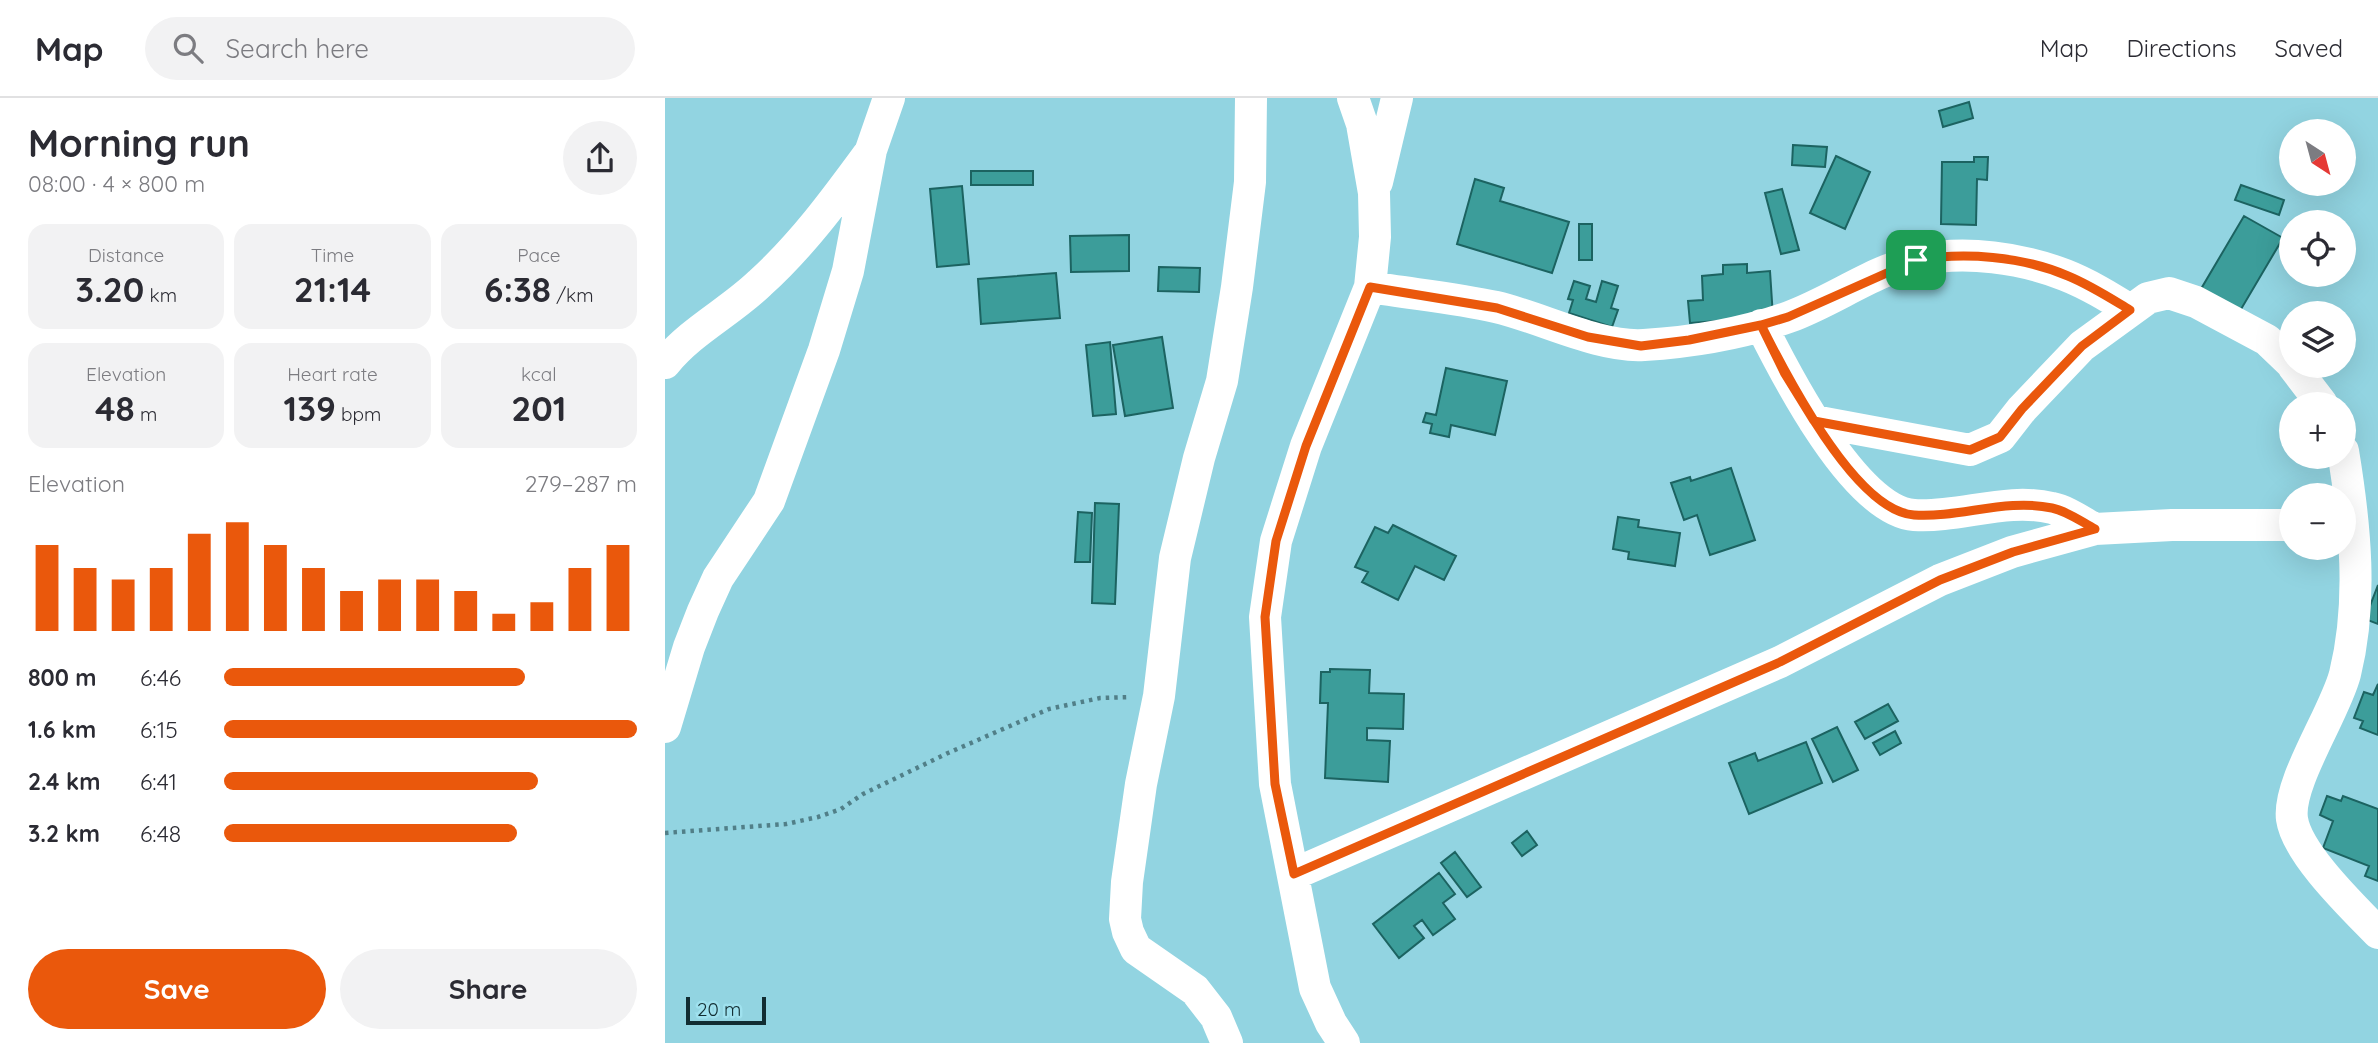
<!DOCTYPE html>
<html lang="en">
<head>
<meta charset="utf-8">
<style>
	body { margin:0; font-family:Quicksand,sans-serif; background:#f2f2f3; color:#2b2b33; height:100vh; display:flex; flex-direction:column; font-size:26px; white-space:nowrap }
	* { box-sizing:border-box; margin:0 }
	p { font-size:23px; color:#7c7c81 }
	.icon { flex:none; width:38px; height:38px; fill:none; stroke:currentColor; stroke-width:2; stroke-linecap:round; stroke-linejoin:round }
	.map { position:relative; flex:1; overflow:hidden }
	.side { display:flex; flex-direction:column; background:#fff; width:665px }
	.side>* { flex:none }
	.needle { width:46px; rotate:144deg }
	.fabs { position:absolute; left:1614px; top:21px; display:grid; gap:14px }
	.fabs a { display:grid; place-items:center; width:77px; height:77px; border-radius:50%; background:#fff; box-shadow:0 7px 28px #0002; font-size:35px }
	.scale { position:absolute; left:21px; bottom:18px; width:80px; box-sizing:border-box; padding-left:7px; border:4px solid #122d32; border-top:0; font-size:19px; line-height:24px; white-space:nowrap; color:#122d32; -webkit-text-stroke:5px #9fe1ee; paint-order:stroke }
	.pin { position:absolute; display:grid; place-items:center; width:60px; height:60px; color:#fff; margin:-30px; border-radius:14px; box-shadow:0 4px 10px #0006 }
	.round { display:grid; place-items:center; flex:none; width:74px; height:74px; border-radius:37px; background:#f2f2f3 }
	.head { display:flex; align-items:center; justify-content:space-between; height:119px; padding:0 28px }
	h1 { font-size:38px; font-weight:700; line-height:52px }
	.stats { display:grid; grid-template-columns:repeat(3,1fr); gap:10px; height:119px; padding:7px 28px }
	.stats div { display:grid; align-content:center; border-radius:18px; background:#f2f2f3; text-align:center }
	.stats b { font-size:35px; font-weight:700 }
	.stats small { font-size:19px; font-weight:400 }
	.stats p { font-size:19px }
	.chart { height:196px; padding:14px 28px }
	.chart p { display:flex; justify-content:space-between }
	.chart svg { width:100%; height:126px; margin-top:7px; stroke:#ea580c; stroke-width:6 }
	.button { display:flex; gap:14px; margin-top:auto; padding:14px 28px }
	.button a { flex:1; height:80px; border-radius:42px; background:#ea580c; color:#fff; font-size:28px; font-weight:700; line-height:80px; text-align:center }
	.button a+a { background:#f2f2f3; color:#2b2b33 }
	ul { padding:0 28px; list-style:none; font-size:23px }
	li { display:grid; grid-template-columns:112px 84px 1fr; align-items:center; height:52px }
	li i { height:18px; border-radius:9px; background:#ea580c }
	header { display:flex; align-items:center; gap:42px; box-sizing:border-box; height:98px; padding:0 35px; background:#fff; border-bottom:2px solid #e1e1e2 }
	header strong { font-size:33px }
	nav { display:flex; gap:38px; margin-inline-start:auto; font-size:24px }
	.search { width:490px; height:63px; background:#f2f2f3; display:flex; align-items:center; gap:18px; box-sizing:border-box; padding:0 24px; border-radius:38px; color:#7c7c81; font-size:26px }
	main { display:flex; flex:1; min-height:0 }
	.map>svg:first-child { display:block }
</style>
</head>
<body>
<header>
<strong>Map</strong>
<div class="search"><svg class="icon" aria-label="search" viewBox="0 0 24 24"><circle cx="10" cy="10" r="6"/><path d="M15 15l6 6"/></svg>Search here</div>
<nav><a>Map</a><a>Directions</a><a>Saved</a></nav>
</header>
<main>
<section class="side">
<div class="head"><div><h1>Morning run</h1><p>08:00 · 4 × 800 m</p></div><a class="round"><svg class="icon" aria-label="share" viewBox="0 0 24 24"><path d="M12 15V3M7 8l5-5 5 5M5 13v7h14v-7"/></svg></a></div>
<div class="stats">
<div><p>Distance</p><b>3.20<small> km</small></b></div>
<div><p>Time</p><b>21:14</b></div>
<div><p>Pace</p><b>6:38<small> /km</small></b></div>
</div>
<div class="stats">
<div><p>Elevation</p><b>48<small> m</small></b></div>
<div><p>Heart rate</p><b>139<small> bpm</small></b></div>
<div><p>kcal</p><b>201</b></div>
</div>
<div class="chart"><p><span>Elevation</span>279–287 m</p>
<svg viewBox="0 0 160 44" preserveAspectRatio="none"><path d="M5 44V14M15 44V22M25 44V26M35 44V22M45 44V10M55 44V6M65 44V14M75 44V22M85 44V30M95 44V26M105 44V26M115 44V30M125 44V38M135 44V34M145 44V22M155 44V14"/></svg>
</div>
<ul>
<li><b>800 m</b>6:46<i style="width:73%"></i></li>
<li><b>1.6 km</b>6:15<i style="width:100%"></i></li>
<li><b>2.4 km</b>6:41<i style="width:76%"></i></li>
<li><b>3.2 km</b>6:48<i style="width:71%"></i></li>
</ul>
<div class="button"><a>Save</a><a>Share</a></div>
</section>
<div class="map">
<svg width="1713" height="945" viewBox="0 0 1713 945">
	<rect width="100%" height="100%" fill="#92d4e1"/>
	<!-- building -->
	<path fill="#3c9d9a" stroke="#1c6361" stroke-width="2" d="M1304,4L1308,20L1278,29L1274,13Z
		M1128,47L1162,49L1160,69L1127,67Z
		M1171,58L1205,74L1180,131L1145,115Z
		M1309,59H1323L1322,82L1312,81L1311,127L1276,126L1277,64H1309Z
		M306,73H368V87H306Z
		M810,81L839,90L835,103L904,124L887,175L792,146Z
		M1576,87L1619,102L1614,117L1570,102Z
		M297,88L304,166L272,169L265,91Z
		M1117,91L1134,152L1116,156L1100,95Z
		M1579,118L1618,140L1572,218L1533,196Z
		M914,126H927V162H914Z
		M464,137V173L406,174L405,138Z
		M1082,166V175L1105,173L1108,219L1025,225L1023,203L1038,202L1037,178L1058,176V167Z
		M494,169L535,170L534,194L493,193Z
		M391,175L395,220L316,226L313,181Z
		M909,183L925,188L921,201L931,204L937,183L953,188L946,210L953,212L947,229L904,215L908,202L903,201Z
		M497,239L508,310L460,318L448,247Z
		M445,244L451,316L428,318L421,247Z
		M781,270L842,283L830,337L786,327L784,339L765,335L767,326L758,324L761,315L771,317Z
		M1066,370L1090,442L1045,457L1032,417L1019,422L1006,385L1025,379L1026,383Z
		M430,405L454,406L450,506L427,505Z
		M413,414L427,415L425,464H410Z
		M953,419L974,422L973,429L1015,435L1010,468L963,461L964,454L948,451Z
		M728,427L791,458L779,482L750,468L733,502L697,484L703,474L690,469L710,429L723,435Z
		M1713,487V526L1700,521Z
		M665,571L705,572L704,595L739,596L738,631L702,630V642L725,643L723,684L660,680L663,605H655L656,574H665Z
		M1713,586V637L1695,630L1698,623L1689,620L1699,594L1708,597Z
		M1223,606L1233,623L1200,641L1190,624Z
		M1172,629L1193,672L1168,684L1147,641Z
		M1230,633L1236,645L1215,657L1208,645Z
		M1141,644L1157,685L1084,716L1064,665L1090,655L1093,663Z
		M1662,698L1676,703L1678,698L1713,711V783L1700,778L1704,768L1658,750L1668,723L1655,717Z
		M862,733L872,747L857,758L847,745Z
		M790,754L816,789L802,799L776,765Z
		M774,775L790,796L778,805L790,821L768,837L757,822L749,828L759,840L734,860L708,826Z"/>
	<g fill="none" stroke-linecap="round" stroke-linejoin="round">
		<!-- path -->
		<path stroke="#517f88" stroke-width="4.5" stroke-dasharray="3.5 5" stroke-linecap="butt" d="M0,735L121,726L153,719L176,711L198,696L283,655L384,611L435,600L465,599"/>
		<!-- street -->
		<path stroke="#fff" stroke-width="32" d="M712,84L732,0
			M705,189C747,196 790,200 831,209C875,219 934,250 979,247C1026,244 1079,235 1124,219C1168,203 1209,172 1254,162C1300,152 1357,160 1400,177C1423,186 1444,199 1465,212
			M1096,227C1120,275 1190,413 1249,417C1295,420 1341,399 1387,410C1402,413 1417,424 1430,431
			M0,265C27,232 65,214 95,185C137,147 170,102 203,57
			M1628,268L1657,306
			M1149,323L1305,352L1335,339L1357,311L1417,248L1483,200L1504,195L1531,204L1602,242L1626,265
			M1678,353C1690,426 1698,503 1680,576C1670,615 1622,685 1627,721C1632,756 1689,810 1713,835
			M0,629L24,549L38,513L53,480L104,403L159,252L183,173L206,52L224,0
			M629,776L1115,564L1275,482L1347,454L1430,431L1507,427H1626
			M562,945L551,919L530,892L471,851L463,834L460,821L462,784L476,686L494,598L510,460L534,360L557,283L572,189L585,84L586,0
			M679,945L666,925L650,890L610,686L600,519L611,443L641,348L705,189L710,139L709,95L697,26L688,0"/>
	</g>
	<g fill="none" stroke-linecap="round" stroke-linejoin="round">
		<defs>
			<path id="route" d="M1251,162L1123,219L1096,227C1120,275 1190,413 1249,417C1295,420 1341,400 1387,410C1402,413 1417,424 1430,431L1348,454L1275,482L1115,564L629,776L610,686L600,519L611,443L641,348L705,189L832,210L923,239L976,248L1024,242L1096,227L1120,276L1149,323L1305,352L1335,339L1357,311L1417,248L1465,212C1445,200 1425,187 1403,178C1357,158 1299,154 1251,162"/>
		</defs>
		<!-- route casing -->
		<use href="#route" stroke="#fff" stroke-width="14"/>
		<!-- route -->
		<use href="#route" stroke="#ea580c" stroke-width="9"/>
	</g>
</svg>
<div class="fabs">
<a><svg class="needle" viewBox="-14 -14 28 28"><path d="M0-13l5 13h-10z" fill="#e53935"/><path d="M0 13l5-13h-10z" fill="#7c7c81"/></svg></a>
<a><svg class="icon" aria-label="locate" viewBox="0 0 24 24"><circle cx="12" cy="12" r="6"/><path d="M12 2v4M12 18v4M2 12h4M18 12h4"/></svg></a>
<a><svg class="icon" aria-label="layers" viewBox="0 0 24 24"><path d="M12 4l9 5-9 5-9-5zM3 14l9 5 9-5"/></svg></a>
<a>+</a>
<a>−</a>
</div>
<div class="scale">20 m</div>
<div class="pin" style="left:1251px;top:162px;background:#1e9e55"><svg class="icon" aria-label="arrive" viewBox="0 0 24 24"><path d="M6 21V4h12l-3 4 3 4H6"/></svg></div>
</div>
</main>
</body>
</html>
